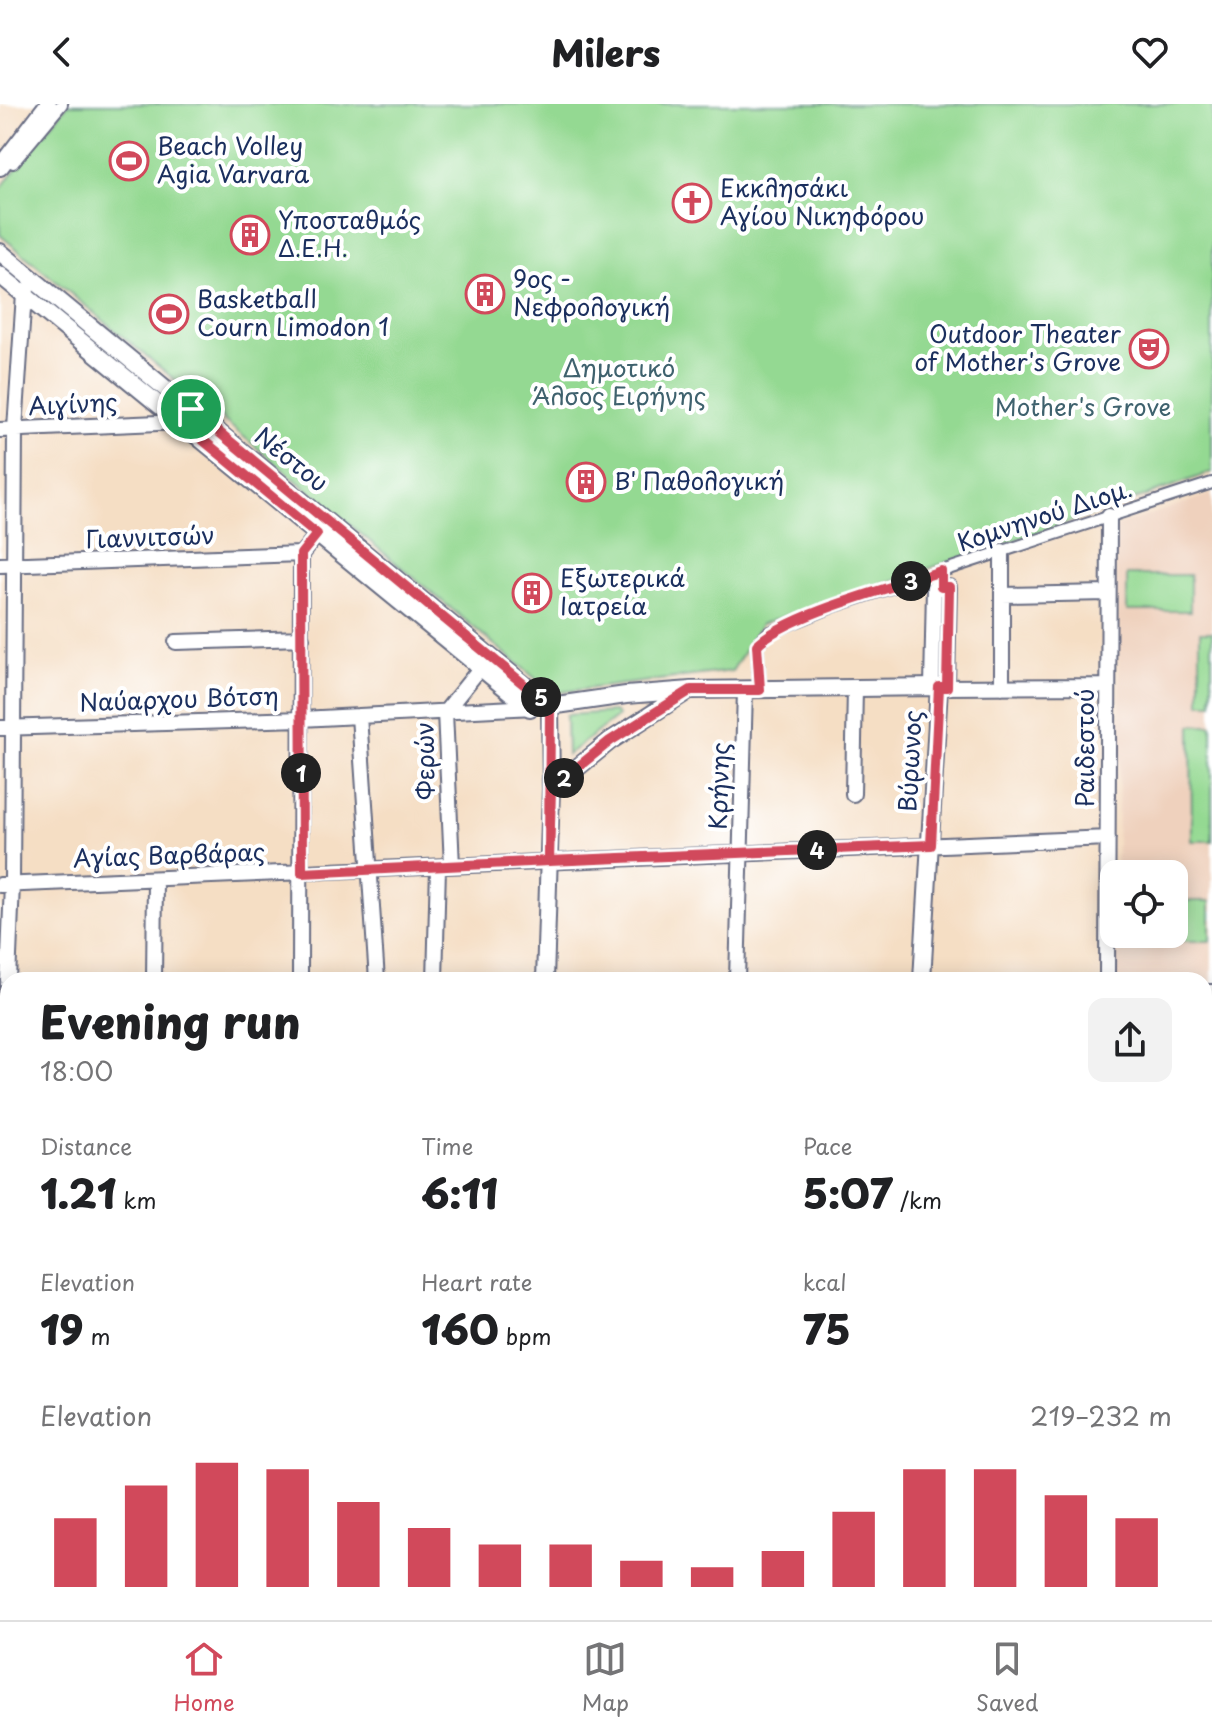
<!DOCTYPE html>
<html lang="en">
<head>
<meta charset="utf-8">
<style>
	body { margin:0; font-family:"Playpen Sans",sans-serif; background:#f2f2f2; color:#202124; height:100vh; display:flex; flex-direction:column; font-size:30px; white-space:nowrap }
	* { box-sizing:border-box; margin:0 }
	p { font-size:26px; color:#757577 }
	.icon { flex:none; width:44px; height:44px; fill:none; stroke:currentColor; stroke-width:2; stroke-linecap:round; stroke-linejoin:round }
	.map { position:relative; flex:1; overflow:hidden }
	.details { position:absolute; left:0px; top:868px; width:1212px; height:648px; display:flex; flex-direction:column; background:#fff; border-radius:24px 24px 0 0; box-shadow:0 4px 20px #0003 }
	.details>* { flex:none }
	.fabs { position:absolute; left:1100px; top:756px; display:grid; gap:16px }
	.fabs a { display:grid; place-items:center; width:88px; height:88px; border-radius:16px; background:#fff; box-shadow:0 4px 20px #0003; font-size:40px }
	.pin { position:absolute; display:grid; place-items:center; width:68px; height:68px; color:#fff; margin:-34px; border:4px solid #fff; border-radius:50%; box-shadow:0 2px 8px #0007 }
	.km { position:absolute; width:40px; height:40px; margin:-20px; border-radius:50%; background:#222; color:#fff; font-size:22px; line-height:40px; text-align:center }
	.round { display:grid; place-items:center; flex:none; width:84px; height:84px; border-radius:16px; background:#f2f2f2 }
	.summary { display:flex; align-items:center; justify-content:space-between; height:136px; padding:0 40px }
	h1 { font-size:44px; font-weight:800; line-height:60px }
	.figures { display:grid; grid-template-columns:repeat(3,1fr); gap:12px; height:136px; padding:8px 40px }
	.figures div { display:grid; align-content:center }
	.figures b { font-size:40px; font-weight:800 }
	.figures small { font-size:22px; font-weight:400 }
	.figures p { font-size:22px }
	.chart { height:224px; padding:16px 40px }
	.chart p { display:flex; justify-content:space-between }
	.chart svg { width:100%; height:144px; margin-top:8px; stroke:#d1495b; stroke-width:6 }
	header { display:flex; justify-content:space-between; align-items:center; height:104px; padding:0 40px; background:#fff; font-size:36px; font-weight:800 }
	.tab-bar { display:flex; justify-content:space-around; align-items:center; height:112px; border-top:2px solid #e0e0e0; background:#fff; font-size:22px; color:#757577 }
	.tab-bar a { display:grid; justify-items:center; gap:4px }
	.tab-bar .active { color:#d1495b }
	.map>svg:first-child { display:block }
</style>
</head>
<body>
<header><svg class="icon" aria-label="back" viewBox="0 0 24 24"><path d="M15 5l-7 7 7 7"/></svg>Milers<svg class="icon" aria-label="heart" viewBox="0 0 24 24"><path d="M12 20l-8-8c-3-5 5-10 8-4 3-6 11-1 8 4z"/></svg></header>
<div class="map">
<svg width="1212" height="1516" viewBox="0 0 1212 1516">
	<rect width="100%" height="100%" fill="#fff"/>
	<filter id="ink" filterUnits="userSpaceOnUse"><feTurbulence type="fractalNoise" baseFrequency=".0125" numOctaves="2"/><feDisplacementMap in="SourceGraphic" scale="16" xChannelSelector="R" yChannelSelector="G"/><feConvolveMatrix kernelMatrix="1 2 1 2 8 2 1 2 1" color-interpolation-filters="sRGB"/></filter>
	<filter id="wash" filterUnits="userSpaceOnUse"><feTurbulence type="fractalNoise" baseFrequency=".006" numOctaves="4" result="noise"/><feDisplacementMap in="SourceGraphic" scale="32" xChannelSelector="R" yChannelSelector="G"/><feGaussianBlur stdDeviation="1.8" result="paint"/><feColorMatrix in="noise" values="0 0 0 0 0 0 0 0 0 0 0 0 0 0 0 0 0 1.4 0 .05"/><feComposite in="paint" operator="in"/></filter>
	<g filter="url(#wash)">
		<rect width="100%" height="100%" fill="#f5dec4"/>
		<!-- built -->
		<path fill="#efd1bd" d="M1212,390V882H1204V876H1112L1114,830H1174V770H1116L1121,622L1114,423Z"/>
		<!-- industrial -->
		<path fill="#cfc0bb" d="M548,1508H730L733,1516H551Z"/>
		<!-- green -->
		<path fill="#94d992" stroke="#588478" stroke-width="2" d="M68,0H1212V368L1112,404L761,520L732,567L553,589L0,131V85Z
			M1127,471H1190V507H1127Z
			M1200,528H1212V599H1200Z
			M614,608L618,612L567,651L566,611Z
			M1191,621H1212V737H1192Z
			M1174,797H1210V837H1141V830H1174Z"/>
		<!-- forest -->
		<path fill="#77b97c" stroke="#49746d" stroke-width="2" d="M1204,1223L1212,1225V1317L1204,1315Z"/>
	</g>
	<g filter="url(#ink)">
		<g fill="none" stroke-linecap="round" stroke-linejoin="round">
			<defs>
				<path id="pedestrian" d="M13,59L62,0
					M760,586L757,541L768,529L835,502L1212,379"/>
				<path id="minor" d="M0,326L181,318L183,315
					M0,461L301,450
					M1002,491L1108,489
					M176,538L302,534
					M932,583L934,483H949L947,583
					M940,583L1108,582
					M1002,583V447
					M359,612L377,876
					M0,624L301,615L535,603
					M853,690L855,584
					M452,762L445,608L481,563
					M0,781L1108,734
					M8,876L12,780L15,325L24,190L27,186
					M154,876L155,775
					M300,876L301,450L323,424
					M435,876L438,763
					M737,876L745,586
					M1107,876L1109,412
					M1204,1031H1212
					M0,1154L8,880
					M1204,1215L1212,1216
					M0,1247H8
					M0,1441L1,1516
					M295,1508V1516
					M141,1516L142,1508
					M424,1516V1508
					M742,1516V1508"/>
				<path id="tertiary" d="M0,63L48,0
					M0,148L550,602
					M0,171L530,604
					M550,602L626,591L691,586L939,583L922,876
					M551,685L610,637L686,588
					M545,876L551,685L550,602
					M1204,889H1212
					M538,1516V1508
					M1205,1516L1212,1456"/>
			</defs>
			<!-- pedestrian casing -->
			<use href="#pedestrian" stroke="#676c82" stroke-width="14"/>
			<!-- minor casing -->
			<use href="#minor" stroke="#676c82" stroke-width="18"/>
			<!-- tertiary casing -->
			<use href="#tertiary" stroke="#676c82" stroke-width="20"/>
			<!-- pedestrian -->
			<use href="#pedestrian" stroke="#fff" stroke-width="10"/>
			<!-- minor -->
			<use href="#minor" stroke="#fff" stroke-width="14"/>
			<!-- tertiary -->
			<use href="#tertiary" stroke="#fff" stroke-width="16"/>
		</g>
	</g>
	<g fill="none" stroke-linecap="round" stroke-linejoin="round" filter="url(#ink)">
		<defs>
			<path id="route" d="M191,305L181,318L317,430L301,450L302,769L549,757L551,685L610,637L691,586H760L757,541C785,511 897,482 941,467V483H949L947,583H939L931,741L549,757L550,602L191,305"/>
		</defs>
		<!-- route casing -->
		<use href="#route" stroke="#fff" stroke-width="16"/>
		<!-- route -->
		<use href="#route" stroke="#d1495b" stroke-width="10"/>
	</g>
	<!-- icons -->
	<defs>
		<symbol id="stadium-ring" viewBox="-11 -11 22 22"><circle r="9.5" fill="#fff" stroke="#d1495b" stroke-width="1.5"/><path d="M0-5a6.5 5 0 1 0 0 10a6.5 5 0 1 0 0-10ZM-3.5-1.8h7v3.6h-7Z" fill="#d1495b"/></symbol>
		<symbol id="church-ring" viewBox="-11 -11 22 22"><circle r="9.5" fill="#fff" stroke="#d1495b" stroke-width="1.5"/><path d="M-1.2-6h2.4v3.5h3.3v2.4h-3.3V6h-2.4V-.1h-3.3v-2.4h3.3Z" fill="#d1495b"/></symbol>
		<symbol id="building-ring" viewBox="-11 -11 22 22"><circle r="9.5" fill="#fff" stroke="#d1495b" stroke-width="1.5"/><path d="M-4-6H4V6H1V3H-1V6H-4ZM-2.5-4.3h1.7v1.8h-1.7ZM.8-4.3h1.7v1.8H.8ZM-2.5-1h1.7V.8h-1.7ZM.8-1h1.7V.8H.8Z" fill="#d1495b"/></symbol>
		<symbol id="theatre-ring" viewBox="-11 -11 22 22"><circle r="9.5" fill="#fff" stroke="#d1495b" stroke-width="1.5"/><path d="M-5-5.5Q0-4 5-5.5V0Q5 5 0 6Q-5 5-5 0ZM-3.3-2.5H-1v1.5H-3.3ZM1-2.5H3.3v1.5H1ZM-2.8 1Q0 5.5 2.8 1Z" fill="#d1495b"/></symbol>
	</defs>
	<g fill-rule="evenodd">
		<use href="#stadium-ring" x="107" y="35" width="44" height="44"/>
		<use href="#church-ring" x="670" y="77" width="44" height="44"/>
		<use href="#building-ring" x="228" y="109" width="44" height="44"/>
		<use href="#building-ring" x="463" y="168" width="44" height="44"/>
		<use href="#stadium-ring" x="147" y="188" width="44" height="44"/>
		<use href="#theatre-ring" x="1127" y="223" width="44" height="44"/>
		<use href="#building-ring" x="564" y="356" width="44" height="44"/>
		<use href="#building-ring" x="510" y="467" width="44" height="44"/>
	</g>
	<g text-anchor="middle" stroke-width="8" stroke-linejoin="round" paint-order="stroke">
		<!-- poi labels -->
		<g font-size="24" fill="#1b2f5e" stroke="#fff" text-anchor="start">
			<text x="157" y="51">Beach Volley<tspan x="157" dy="28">Agia Varvara</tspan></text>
			<text x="720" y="93">Εκκλησάκι<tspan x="720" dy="28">Αγίου Νικηφόρου</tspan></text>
			<text x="278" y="125">Υποσταθμός<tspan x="278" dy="28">Δ.Ε.Η.</tspan></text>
			<text x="513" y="184">9ος -<tspan x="513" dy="28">Νεφρολογική</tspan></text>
			<text x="197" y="204">Basketball<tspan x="197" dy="28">Courn Limodon 1</tspan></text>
			<text x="1121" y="239" text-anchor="end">Outdoor Theater<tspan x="1121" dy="28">of Mother's Grove</tspan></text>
			<text x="614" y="386">Β' Παθολογική</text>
			<text x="560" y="483">Εξωτερικά<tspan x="560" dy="28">Ιατρεία</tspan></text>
		</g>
		<!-- park labels -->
		<g font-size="24" fill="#3f626e" stroke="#fff">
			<text x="619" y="273">Δημοτικό<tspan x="619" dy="28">Άλσος Ειρήνης</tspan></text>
			<text x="1083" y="312">Mother's Grove</text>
		</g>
		<!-- street labels -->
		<g font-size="24" fill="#1b2f5e" stroke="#fff">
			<text transform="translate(73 301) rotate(-3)" y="8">Αιγίνης</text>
			<text transform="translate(291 356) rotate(39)" y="8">Νέστου</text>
			<text transform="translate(1045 412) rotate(-18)" y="8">Κομνηνού Διομ.</text>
			<text transform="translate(150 434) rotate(-2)" y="8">Γιαννιτσών</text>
			<text transform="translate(179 596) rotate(-2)" y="8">Ναύαρχου Βότση</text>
			<text transform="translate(1086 644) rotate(-90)" y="8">Ραιδεστού</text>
			<text transform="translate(426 657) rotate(-91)" y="8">Φερών</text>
			<text transform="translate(911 657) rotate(-87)" y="8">Βύρωνος</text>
			<text transform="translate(720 682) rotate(-88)" y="8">Κρήνης</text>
			<text transform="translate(169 752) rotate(-2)" y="8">Αγίας Βαρβάρας</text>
		</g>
	</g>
</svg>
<div class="fabs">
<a><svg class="icon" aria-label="locate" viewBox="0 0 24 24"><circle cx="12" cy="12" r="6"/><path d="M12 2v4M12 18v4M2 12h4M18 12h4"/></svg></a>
</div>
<div class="pin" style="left:191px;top:305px;background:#1e9e55"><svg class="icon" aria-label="arrive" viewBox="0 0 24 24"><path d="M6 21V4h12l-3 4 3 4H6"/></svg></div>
<b class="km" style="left:301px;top:669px">1</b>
<b class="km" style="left:564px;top:674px">2</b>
<b class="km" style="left:911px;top:477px">3</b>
<b class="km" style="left:817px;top:746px">4</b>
<b class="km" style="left:541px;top:593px">5</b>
<section class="details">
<div class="summary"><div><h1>Evening run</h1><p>18:00</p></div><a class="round"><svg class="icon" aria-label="share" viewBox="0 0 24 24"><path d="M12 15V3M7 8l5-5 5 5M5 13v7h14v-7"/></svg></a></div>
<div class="figures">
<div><p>Distance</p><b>1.21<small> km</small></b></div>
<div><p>Time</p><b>6:11</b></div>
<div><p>Pace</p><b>5:07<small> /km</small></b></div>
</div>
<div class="figures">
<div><p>Elevation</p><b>19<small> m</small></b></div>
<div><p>Heart rate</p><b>160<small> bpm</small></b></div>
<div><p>kcal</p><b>75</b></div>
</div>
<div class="chart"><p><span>Elevation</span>219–232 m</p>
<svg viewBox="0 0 160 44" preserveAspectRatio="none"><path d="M5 44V23M15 44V13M25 44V6M35 44V8M45 44V18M55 44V26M65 44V31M75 44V31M85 44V36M95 44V38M105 44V33M115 44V21M125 44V8M135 44V8M145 44V16M155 44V23"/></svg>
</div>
</section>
</div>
<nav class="tab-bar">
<a class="active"><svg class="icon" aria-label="home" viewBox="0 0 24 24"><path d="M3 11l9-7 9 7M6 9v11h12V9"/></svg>Home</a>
<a><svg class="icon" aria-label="map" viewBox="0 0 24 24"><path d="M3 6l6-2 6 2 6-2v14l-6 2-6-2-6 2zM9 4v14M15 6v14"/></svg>Map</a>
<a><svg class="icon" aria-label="saved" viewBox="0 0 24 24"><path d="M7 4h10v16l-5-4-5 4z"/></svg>Saved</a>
</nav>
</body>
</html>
